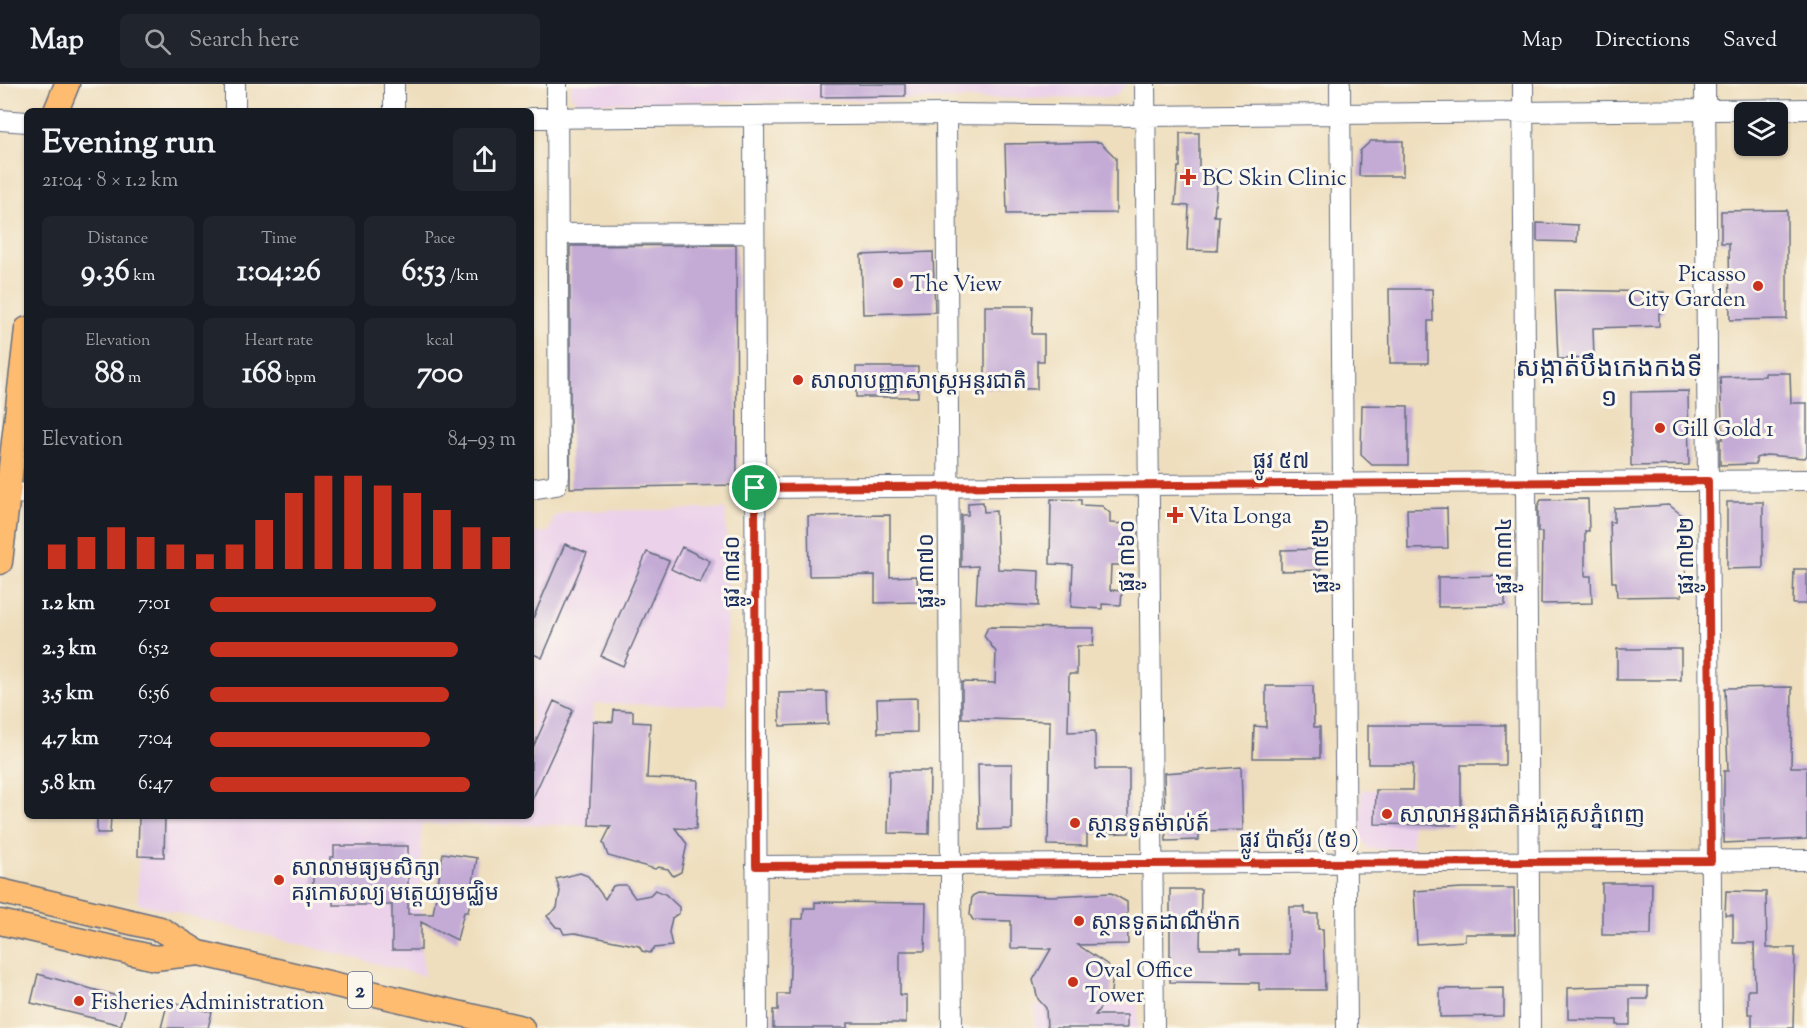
<!DOCTYPE html>
<html lang="en">
<head>
<meta charset="utf-8">
<style>
	body { margin:0; font-family:"Sorts Mill Goudy","Noto Sans Khmer",serif; background:#20242c; color:#f1f3f6; height:100vh; display:flex; flex-direction:column; font-size:22px; white-space:nowrap }
	* { box-sizing:border-box; margin:0 }
	p { font-size:20px; color:#9ea1a6 }
	.icon { flex:none; width:33px; height:33px; fill:none; stroke:currentColor; stroke-width:2; stroke-linecap:round; stroke-linejoin:round }
	.map { position:relative; flex:1; overflow:hidden }
	.details { position:absolute; left:24px; top:24px; width:510px; height:711px; display:flex; flex-direction:column; background:#171b24; border-radius:9px; box-shadow:0 2px 4px #0004 }
	.details>* { flex:none }
	.tools { position:absolute; left:1734px; top:18px; display:grid; gap:12px }
	.tools a { display:grid; place-items:center; width:54px; height:54px; border-radius:9px; background:#171b24; box-shadow:0 2px 4px #0004; font-size:30px }
	.pin { position:absolute; display:grid; place-items:center; width:51px; height:51px; color:#fff; margin:-26px; border:3px solid #fff; border-radius:50%; box-shadow:0 2px 6px #0007 }
	.round { display:grid; place-items:center; flex:none; width:63px; height:63px; border-radius:9px; background:#20242c }
	.head { display:flex; align-items:center; justify-content:space-between; height:102px; padding:0 18px }
	h1 { font-size:33px; font-weight:700; line-height:45px }
	.stats { display:grid; grid-template-columns:repeat(3,1fr); gap:9px; height:102px; padding:6px 18px }
	.stats div { display:grid; align-content:center; border-radius:9px; background:#20242c; text-align:center }
	.stats b { font-size:30px; font-weight:700 }
	.stats small { font-size:16px; font-weight:400 }
	.stats p { font-size:16px }
	.chart { height:168px; padding:12px 18px }
	.chart p { display:flex; justify-content:space-between }
	.chart svg { width:100%; height:108px; margin-top:6px; stroke:#c8321e; stroke-width:6 }
	ul { padding:0 18px; list-style:none; font-size:20px }
	li { display:grid; grid-template-columns:96px 72px 1fr; align-items:center; height:45px }
	li i { height:15px; border-radius:8px; background:#c8321e }
	header { display:flex; align-items:center; gap:36px; box-sizing:border-box; height:84px; padding:0 30px; background:#171b24; border-bottom:2px solid #363941 }
	header strong { font-size:28px }
	nav { display:flex; gap:33px; margin-inline-start:auto; font-size:21px }
	.search { width:420px; height:54px; background:#20242c; display:flex; align-items:center; gap:15px; box-sizing:border-box; padding:0 21px; border-radius:9px; color:#9ea1a6; font-size:22px }
	.map>svg:first-child { display:block }
</style>
</head>
<body>
<header>
<strong>Map</strong>
<div class="search"><svg class="icon" aria-label="search" viewBox="0 0 24 24"><circle cx="10" cy="10" r="6"/><path d="M15 15l6 6"/></svg>Search here</div>
<nav><a>Map</a><a>Directions</a><a>Saved</a></nav>
</header>
<div class="map">
<svg width="1807" height="944" viewBox="0 0 1807 944">
	<rect width="100%" height="100%" fill="#fbf7ec"/>
	<filter id="ink" filterUnits="userSpaceOnUse"><feTurbulence type="fractalNoise" baseFrequency=".0167" numOctaves="2"/><feDisplacementMap in="SourceGraphic" scale="12" xChannelSelector="R" yChannelSelector="G"/><feConvolveMatrix kernelMatrix="1 2 1 2 8 2 1 2 1" color-interpolation-filters="sRGB"/></filter>
	<filter id="wash" filterUnits="userSpaceOnUse"><feTurbulence type="fractalNoise" baseFrequency=".008" numOctaves="4" result="noise"/><feDisplacementMap in="SourceGraphic" scale="24" xChannelSelector="R" yChannelSelector="G"/><feGaussianBlur stdDeviation="1.35" result="paint"/><feColorMatrix in="noise" values="0 0 0 0 0 0 0 0 0 0 0 0 0 0 0 0 0 1.4 0 .05"/><feComposite in="paint" operator="in"/></filter>
	<g filter="url(#wash)">
		<rect width="100%" height="100%" fill="#eedebd"/>
		<!-- built -->
		<path fill="#ecd1ea" d="M571,0H1127L1114,13L579,19L571,12Z
			M726,425L727,621L594,620L589,741L421,740V866L425,892L138,819L139,732H531V449L549,448L553,433L567,427Z
			M1361,706H1412V764L1368,765L1361,753Z
			M1138,920V944H959L1035,943V921Z"/>
		<g id="blocks">
			<!-- building -->
			<path fill="#c4abd6" d="M821,0H905V12L821,13Z
				M1180,49H1199V84L1218,86L1214,132H1219L1217,167L1187,166L1189,122L1175,121L1178,83H1180Z
				M1371,57H1403V92H1359L1360,67Z
				M1100,58L1116,74V129L1007,130L1005,60Z
				M1787,126V235L1730,236L1729,159H1721V127Z
				M1537,139L1578,141L1577,158L1537,157Z
				M736,161L737,401L570,404V162Z
				M933,168L935,228L863,230L861,171Z
				M1389,205H1432L1433,237H1428V279H1390Z
				M1555,206L1664,208V228L1659,229V242L1593,244L1594,274L1558,275Z
				M985,222H1033L1032,250H1044V277H1037V305L985,304Z
				M856,283H918V313H856Z
				M1765,289H1790L1791,319H1807V371L1805,374L1766,371L1756,374V380L1720,381V355H1723L1720,293L1765,292Z
				M1688,307L1689,381L1631,382V308Z
				M1362,321L1408,322V381H1372L1361,371Z
				M1051,415L1081,416V421L1102,422L1110,429V439L1125,440L1124,481H1111L1110,506L1122,507L1121,521L1102,520V525L1071,523L1073,481L1050,480Z
				M1588,415L1589,447H1585V492H1591L1592,519L1541,520L1542,448H1538V422L1541,416Z
				M983,418L984,428L996,427L998,485L1039,487L1038,522L976,519L978,482L961,483V431H968V419Z
				M1727,418H1763V484L1727,485Z
				M1669,421L1687,435L1688,471H1685L1686,497H1681L1682,512L1617,513L1616,498H1612L1610,438H1614V424Z
				M1447,424L1448,464L1408,465L1407,425Z
				M890,431V493L917,492L918,518L875,519V491L809,492L808,432Z
				M565,460L587,469L542,574L531,569V539Z
				M682,463L710,477L700,499L671,485Z
				M1321,465V486L1281,487V466Z
				M647,468L669,477L623,582L601,572Z
				M1794,485H1807V520H1793Z
				M1505,492V522L1438,523V493Z
				M988,543L1094,544L1093,562H1077V590H1069L1068,648L1095,647L1096,685H1129V749L1087,750V762L1048,761L1050,637L962,634V598L995,599L996,568L984,552Z
				M1617,565H1681V596H1617Z
				M1266,602H1313L1314,643H1320V674H1253L1254,642L1266,643Z
				M1792,603L1791,683H1807V755L1724,759V687H1728L1725,604Z
				M827,608L828,640L780,642L779,609Z
				M917,614V648L878,649L877,615Z
				M554,617L573,626L531,718V668Z
				M614,626L633,627V638L650,639L647,694L698,696L696,745L675,744L687,760L681,788L673,792L668,785L658,783L655,785L608,772L603,758L611,742L589,741L593,637L613,638Z
				M1368,641H1505V681H1461V732L1451,731V741L1375,740L1376,706H1412L1413,680H1368Z
				M978,680H1012V745L979,746Z
				M1241,683L1243,746L1199,747V756L1166,757L1164,689Z
				M889,687H930L929,750L888,749Z
				M97,732H111L110,749H97Z
				M139,732H165L164,773L138,772Z
				M334,762H408V830H433L443,769L477,774L468,828H464L457,856L421,838V866H392V821H333V809H330V803H313V786H329L330,773H334Z
				M580,789L588,792L605,815L613,802L617,801H626L635,814L650,811L655,806L665,810L679,823V829L672,834L669,848L672,862L654,864L650,869L642,867L639,862L575,849L564,850L561,844L556,843L547,832L557,824L560,807L556,795Z
				M1602,799H1652L1651,851H1602Z
				M1462,804H1514L1515,850H1465V857L1417,860L1414,807Z
				M1170,805H1201L1200,865H1240V870H1289V823H1305V830H1318V845H1323L1325,906H1259V899L1170,898Z
				M1726,807L1766,808L1767,864H1795L1793,944H1752V930H1748V906H1755L1754,859H1733V831H1725Z
				M978,809L1052,812L1111,809L1127,818L1128,860L1078,861L1108,881L1113,888L1111,908L1095,931H1127V944H1047L1046,924L1038,915L1033,896L1051,865L1011,864V837L973,836L970,831L972,812Z
				M815,818L926,819L925,867H900V911H906V939H848V944H773V926H778V910H789L792,835H803L804,824H815Z
				M38,890L128,915L121,941L31,919Z
				M1617,902H1648V915H1630V941H1617V936L1568,935V904Z
				M1504,904V932L1440,933V905Z
				M168,917L212,928L208,944H161Z"/>
		</g>
	</g>
	<g filter="url(#ink)">
		<use href="#blocks" fill-opacity="0" stroke="#656c7f" stroke-width="1.5"/>
		<g fill="none" stroke-linecap="round" stroke-linejoin="round">
			<defs>
				<path id="minor" d="M235,0V27
					M394,0V27
					M1145,0L1154,944
					M1340,0L1347,944
					M1523,0L1530,944
					M1705,0L1712,944
					M946,30L952,944
					M754,32L757,944
					M531,34L946,30L1145,32L1807,25
					M0,36L27,38
					M558,150L754,149
					M755,404L1807,396
					M531,405L556,401L559,392L557,0
					M8,408L27,410
					M756,782L1807,776"/>
				<path id="major" d="M56,27L67,0
					M0,478L27,245
					M0,807L160,845L199,869L522,944
					M0,838L155,874L199,869"/>
			</defs>
			<!-- minor casing -->
			<use href="#minor" stroke="#656c7f" stroke-width="22"/>
			<!-- major casing -->
			<use href="#major" stroke="#656c7f" stroke-width="27"/>
			<!-- minor -->
			<use href="#minor" stroke="#fff" stroke-width="20"/>
			<!-- major -->
			<use href="#major" stroke="#fdbc70" stroke-width="24"/>
		</g>
	</g>
	<g fill="none" stroke-linecap="round" stroke-linejoin="round" filter="url(#ink)">
		<defs>
			<path id="route" d="M1708,397L1711,777L756,782L755,404Z"/>
		</defs>
		<!-- route casing -->
		<use href="#route" stroke="#fff" stroke-width="12"/>
		<!-- route -->
		<use href="#route" stroke="#c8321e" stroke-width="8"/>
	</g>
	<!-- markers -->
	<g fill="#c8321e" stroke="#fbf7ec" stroke-width="2">
		<path d="M1185 84h6v6h6v6h-6v6h-6v-6h-6v-6h6z"/>
		<circle cx="898" cy="199" r="6"/>
		<circle cx="1758" cy="202" r="6"/>
		<circle cx="798" cy="296" r="6"/>
		<circle cx="1660" cy="344" r="6"/>
		<path d="M1172 422h6v6h6v6h-6v6h-6v-6h-6v-6h6z"/>
		<circle cx="1387" cy="730" r="6"/>
		<circle cx="1075" cy="739" r="6"/>
		<circle cx="279" cy="796" r="6"/>
		<circle cx="1079" cy="837" r="6"/>
		<circle cx="1073" cy="898" r="6"/>
		<circle cx="79" cy="917" r="6"/>
	</g>
	<g text-anchor="middle" stroke-width="6" stroke-linejoin="round" paint-order="stroke">
		<!-- shield labels -->
		<rect fill="#fbf7ec" stroke="#5e6b89" stroke-width="1.5" x="348" y="888" width="24" height="36" rx="4.5"/>
		<g font-size="21" font-weight="bold" fill="#1b2f5e">
			<text x="360" y="913">2</text>
		</g>
		<!-- poi labels -->
		<g font-size="22" fill="#1b2f5e" stroke="#fbf7ec" text-anchor="start">
			<text x="1202" y="101">BC Skin Clinic</text>
			<text x="1746" y="197" text-anchor="end">Picasso<tspan x="1746" dy="25">City Garden</tspan></text>
			<text x="910" y="207">The View</text>
			<text x="810" y="304">សាលាបញ្ញាសាស្ត្រអន្តរជាតិ</text>
			<text x="1672" y="352">Gill Gold 1</text>
			<text x="1188" y="439">Vita Longa</text>
			<text x="1399" y="738">សាលាអន្តរជាតិអង់គ្លេសភ្នំពេញ</text>
			<text x="1087" y="747">ស្ថានទូតម៉ាល់ត៍</text>
			<text x="291" y="791">សាលាមធ្យមសិក្សា<tspan x="291" dy="25">គរុកោសល្យ មត្តេយ្យមជ្ឈិម</tspan></text>
			<text x="1091" y="845">ស្ថានទូតដាណឺម៉ាក</text>
			<text x="1085" y="893">Oval Office<tspan x="1085" dy="25">Tower</tspan></text>
			<text x="91" y="925">Fisheries Administration</text>
		</g>
		<!-- street labels -->
		<g font-size="22" fill="#1b2f5e" stroke="#fbf7ec">
			<text x="1281" y="384">ផ្លូវ ៥៧</text>
			<text transform="translate(1126 472) rotate(-90)" y="8">ផ្លូវ ៣៦០</text>
			<text transform="translate(1320 472) rotate(-90)" y="8">ផ្លូវ ៣៥២</text>
			<text transform="translate(1503 472) rotate(-90)" y="8">ផ្លូវ ៣៣៤</text>
			<text transform="translate(1685 472) rotate(-90)" y="8">ផ្លូវ ៣២២</text>
			<text transform="translate(925 487) rotate(-90)" y="8">ផ្លូវ ៣៧០</text>
			<text transform="translate(731 488) rotate(-90)" y="8">ផ្លូវ ៣៨០</text>
			<text x="1299" y="763">ផ្លូវ ប៉ាស្ទ័រ (៥១)</text>
		</g>
		<!-- quarter labels -->
		<g font-size="26" fill="#1b2f5e" stroke="#fbf7ec">
			<text x="1609" y="292">សង្កាត់បឹងកេងកងទី<tspan x="1609" dy="30">១</tspan></text>
		</g>
	</g>
</svg>
<div class="tools">
<a><svg class="icon" aria-label="layers" viewBox="0 0 24 24"><path d="M12 4l9 5-9 5-9-5zM3 14l9 5 9-5"/></svg></a>
</div>
<div class="pin" style="left:755px;top:404px;background:#1e9e55"><svg class="icon" aria-label="arrive" viewBox="0 0 24 24"><path d="M6 21V4h12l-3 4 3 4H6"/></svg></div>
<section class="details">
<div class="head"><div><h1>Evening run</h1><p>21:04 · 8 × 1.2 km</p></div><a class="round"><svg class="icon" aria-label="share" viewBox="0 0 24 24"><path d="M12 15V3M7 8l5-5 5 5M5 13v7h14v-7"/></svg></a></div>
<div class="stats">
<div><p>Distance</p><b>9.36<small> km</small></b></div>
<div><p>Time</p><b>1:04:26</b></div>
<div><p>Pace</p><b>6:53<small> /km</small></b></div>
</div>
<div class="stats">
<div><p>Elevation</p><b>88<small> m</small></b></div>
<div><p>Heart rate</p><b>168<small> bpm</small></b></div>
<div><p>kcal</p><b>700</b></div>
</div>
<div class="chart"><p><span>Elevation</span>84–93 m</p>
<svg viewBox="0 0 160 44" preserveAspectRatio="none"><path d="M5 44V34M15 44V31M25 44V27M35 44V31M45 44V34M55 44V38M65 44V34M75 44V24M85 44V13M95 44V6M105 44V6M115 44V10M125 44V13M135 44V20M145 44V27M155 44V31"/></svg>
</div>
<ul>
<li><b>1.2 km</b>7:01<i style="width:74%"></i></li>
<li><b>2.3 km</b>6:52<i style="width:81%"></i></li>
<li><b>3.5 km</b>6:56<i style="width:78%"></i></li>
<li><b>4.7 km</b>7:04<i style="width:72%"></i></li>
<li><b>5.8 km</b>6:47<i style="width:85%"></i></li>
</ul>
</section>
</div>
</body>
</html>
